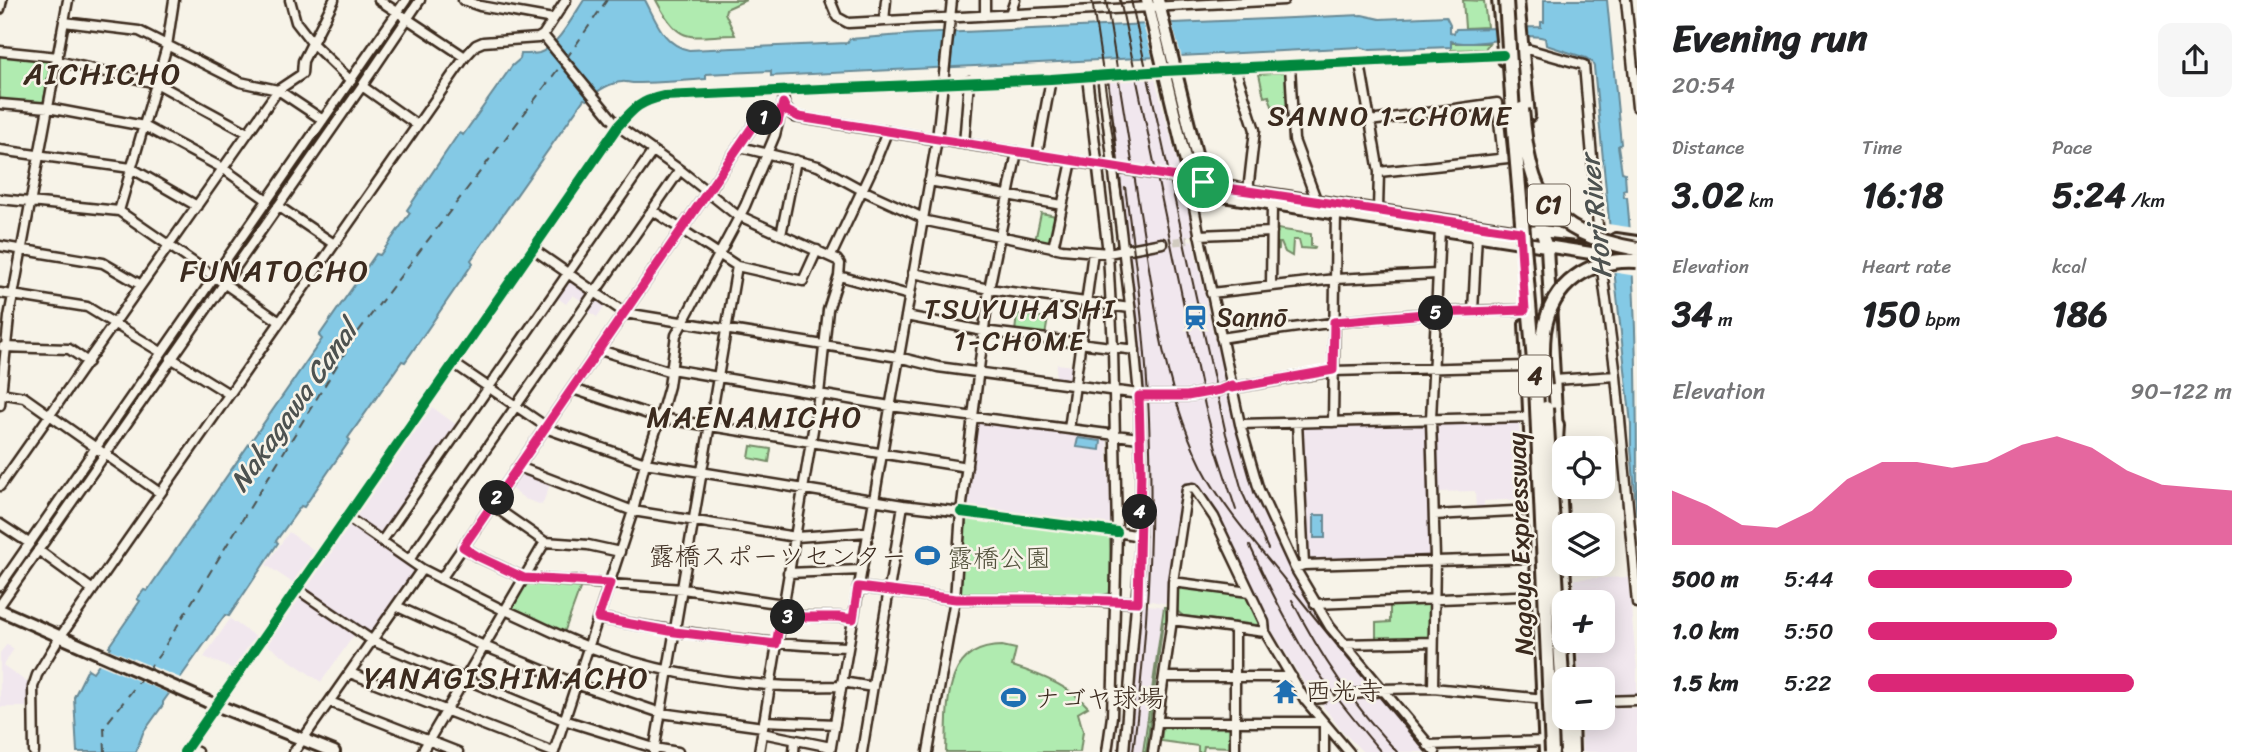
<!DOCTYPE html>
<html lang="en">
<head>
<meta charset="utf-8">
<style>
	body { margin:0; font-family:Sriracha,"Klee One",sans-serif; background:#f6f6f6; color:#202124; height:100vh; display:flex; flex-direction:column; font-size:26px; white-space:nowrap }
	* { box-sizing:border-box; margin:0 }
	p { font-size:23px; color:#757577 }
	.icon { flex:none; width:38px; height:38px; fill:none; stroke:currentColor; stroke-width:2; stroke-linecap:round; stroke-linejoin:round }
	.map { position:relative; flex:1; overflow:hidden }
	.side { display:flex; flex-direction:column; background:#fff; width:630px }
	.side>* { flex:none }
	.controls { position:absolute; left:1552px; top:436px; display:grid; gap:14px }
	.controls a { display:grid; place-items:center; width:63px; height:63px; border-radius:14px; background:#fff; box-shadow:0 4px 18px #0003; font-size:35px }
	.pin { position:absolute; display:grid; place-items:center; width:60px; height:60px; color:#fff; margin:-30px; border:4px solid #fff; border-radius:50%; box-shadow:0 2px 7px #0007 }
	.km { position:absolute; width:35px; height:35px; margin:-18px; border-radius:50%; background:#222; color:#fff; font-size:19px; line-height:35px; text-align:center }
	.round { display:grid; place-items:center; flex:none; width:74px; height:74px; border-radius:14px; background:#f6f6f6 }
	.head { display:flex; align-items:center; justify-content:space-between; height:119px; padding:0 35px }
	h1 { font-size:38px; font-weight:700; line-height:52px }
	.stats { display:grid; grid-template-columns:repeat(3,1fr); gap:10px; height:119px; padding:7px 35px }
	.stats div { display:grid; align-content:center }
	.stats b { font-size:35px; font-weight:700 }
	.stats small { font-size:19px; font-weight:400 }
	.stats p { font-size:19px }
	.chart { height:196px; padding:14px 35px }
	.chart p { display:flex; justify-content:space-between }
	.chart svg { width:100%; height:126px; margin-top:7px; fill:#db2777; opacity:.7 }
	ul { padding:0 35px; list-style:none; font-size:23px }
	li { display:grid; grid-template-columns:112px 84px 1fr; align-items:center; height:52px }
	li i { height:18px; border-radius:9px; background:#db2777 }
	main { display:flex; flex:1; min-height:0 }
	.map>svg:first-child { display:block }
</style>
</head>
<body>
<main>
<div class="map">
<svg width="1637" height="752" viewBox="0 0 1637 752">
	<rect width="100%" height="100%" fill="#f7f3e8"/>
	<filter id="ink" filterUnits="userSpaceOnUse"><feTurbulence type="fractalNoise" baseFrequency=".0143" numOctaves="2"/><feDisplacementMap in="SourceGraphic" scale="14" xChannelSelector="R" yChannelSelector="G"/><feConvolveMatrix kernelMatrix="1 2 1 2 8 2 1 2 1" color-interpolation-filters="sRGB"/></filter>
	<g filter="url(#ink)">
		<!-- built -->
		<path fill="#f1e7ee" d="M1155,79L1180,171L1178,173L1115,163L1104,82Z
			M1115,173L1184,183L1195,235L1188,236V240L1193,241L1215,341H1218L1225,384L1192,393L1159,394L1153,391L1141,392Z
			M569,279L591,293L585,303L573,295L566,304L556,297Z
			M595,297L606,304L597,317L586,310Z
			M1057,364L1074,366L1071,382L1055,380Z
			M1227,390L1230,391L1229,398L1247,468L1262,506L1288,562L1328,630L1349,659L1376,688L1312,696L1268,624L1194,486H1185L1168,604L1140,599L1141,400Z
			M432,407L458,426L380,535L356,519V516Z
			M978,421L1107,438L1111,526L1109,527L968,509Z
			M1516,421L1519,424L1523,499L1484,501V510H1476L1475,491L1436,492L1434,425L1437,423Z
			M1425,424L1427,426L1431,555L1429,558L1308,560L1303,427Z
			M519,471L551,482L542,505L525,499L508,486Z
			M350,524L417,570L372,637L303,590Z
			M289,532L315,551L293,583L266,565Z
			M1628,577L1637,669V694H1603V679H1579L1577,641L1603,640V602H1575L1574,579Z
			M301,594L357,631L321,682L266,644Z
			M1140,604L1166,607L1165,616H1166V622H1163L1146,752H1126Z
			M230,619L256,637L233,669L204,657Z
			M7,644L14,649L3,665L28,683L26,707H0V653Z
			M1379,693L1410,730L1430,752H1363L1343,732L1322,705L1324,701Z
			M1603,707L1637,708V752H1582L1581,718H1603Z"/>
		<!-- green -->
		<path fill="#b0ebb0" stroke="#768a67" stroke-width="2" d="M656,0H746L726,9L725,13L735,35C688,36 680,46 656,0Z
			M1463,0L1484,1L1487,27L1465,28Z
			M1451,43H1489L1485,49L1451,50Z
			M0,53L50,59L52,61L43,104L0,100Z
			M1285,72L1287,74L1288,106H1272L1269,96L1264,97L1259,74Z
			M1041,213L1056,216L1051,242L1035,241Z
			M1277,229L1311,234V246L1315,247L1314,249L1301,248L1299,240H1293L1292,256L1285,252L1281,243H1279V249L1276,250Z
			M1017,314L1048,318L1045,336L1015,332Z
			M751,446L771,449L769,462L749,458Z
			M966,517L1110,535L1111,593L1096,597L1062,594L961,595L960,592Z
			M526,580L582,583L564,633L512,609L511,606Z
			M1179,585L1248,594L1262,622L1257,625L1183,616L1175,609L1176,587Z
			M1429,604L1430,636L1428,637L1376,639V623L1390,622V605Z
			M1164,607H1166V622H1163L1146,752H1143Z
			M1002,646L1016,649L1012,666C1039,674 1070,686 1088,707L1078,713L1083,731L1080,752H946C948,709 941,646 1002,646Z
			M1163,725H1229L1231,727L1230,747L1204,746L1203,752H1198V746L1161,741Z"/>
		<!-- water -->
		<path fill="#84c9e5" stroke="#678995" stroke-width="2" d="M584,0H645C656,20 663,45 689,50L847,43L850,39L916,34L1362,15L1380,19L1446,16L1450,24V32L1454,33L1456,29L1541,27V22H1544V0H1607L1621,144L1618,146L1622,172L1625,173L1626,189L1623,190L1624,197H1627C1637,302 1637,411 1637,516L1631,447V424L1612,251L1594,67L1592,62L1586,58L1546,45L1545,38C1522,31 1478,49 1451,41V47L1370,50L1360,47L1342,48L771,76V71L706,74V79C682,81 656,83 633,83C629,83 625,81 622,82C608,83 597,91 587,100L584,99L471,260L473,263L405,362L402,361L348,438L350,440L304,507L301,506L276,541L278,543L229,616L225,615L163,702V705L143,733L136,752H77L74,697L88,669L93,672L111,647L109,646L140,601L137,599L144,590L147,591L322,339L319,336L376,254L380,255L410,213L407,210L459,133L463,135L512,66L520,59L521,54C527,54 534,54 539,53C557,47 574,15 584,0Z
			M1078,438L1101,441L1100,450L1076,447Z
			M1314,515H1325V538H1314Z"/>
		<!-- pier -->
		<path fill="#f7f3e8" d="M1171,19L1182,58L1153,60L1142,21Z
			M1608,224L1635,228L1637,276L1611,272Z
			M107,648L183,679L172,695L96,663Z"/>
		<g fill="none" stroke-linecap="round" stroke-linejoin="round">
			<!-- ferry -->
			<path stroke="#4d5250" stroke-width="2" stroke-dasharray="9 7" stroke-linecap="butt" d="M566,59L607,0
				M147,671L160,654L355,336L562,64
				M105,752L104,727L142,678"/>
			<!-- minor-tunnel -->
			<path stroke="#d1cbc0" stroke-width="8" stroke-dasharray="8 4" stroke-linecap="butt" d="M1162,243L1188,240
				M1322,698L1354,694"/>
			<defs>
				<path id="minor" d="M290,0L296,22L313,44L351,81
					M379,0L465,57
					M463,0L480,6L553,19
					M830,0L837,17L848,23L1284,0
					M1626,0L1637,107
					M0,9L2,0
					M1010,14L1015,0
					M985,16V0
					M884,21L886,0
					M64,22L139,31L240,82L278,90L323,120
					M543,35L618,126L680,170L739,217
					M1522,50H1531L1584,65L1599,237
					M0,51L58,57
					M57,61L156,83L248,133
					M1360,63L1379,172L1378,210
					M1290,65L1294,140L1317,202
					M1235,68L1255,130L1248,191
					M1102,75L1132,321L1139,396L1141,471L1139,568L1124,752
					M1087,77L1108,253L1113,348L1117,532L1112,716L1107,752
					M362,86L417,125
					M783,91C783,103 784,109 795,117L1192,180
					M0,104L48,108L144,126L224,169L267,200
					M1370,121L1497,103L1503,158
					M964,144L969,81
					M740,147L818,166L862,190L923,218
					M0,150L131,168L197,206
					M1037,155L1051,79
					M1379,172L1508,158
					M929,181L1062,205
					M1200,187L1193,202L1200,238L1240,424L1259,490L1295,568L1330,627L1435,752
					M0,199L119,211L280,322
					M278,206L334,244
					M652,210L737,266L803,281L817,250
					M119,211L167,46L174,0
					M740,216L837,260L840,264L839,276L909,295
					M922,220L1062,249L1108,253L1162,243
					M781,235L796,160
					M1199,235L1272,232
					M0,246L103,263L141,285
					M1053,248L1072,161
					M533,249L625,313L898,357L938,367L1139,394
					M831,256L873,167L887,132
					M1601,262L1616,376L1637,603
					M913,273L989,289L1130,308
					M1271,286L1272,204
					M0,293L87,307L161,352
					M1211,293L1335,279L1437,274
					M1473,311L1477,234
					M906,316L983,331L1135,350
					M1221,338C1322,323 1423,310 1525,310
					M3,347L69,349L88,362
					M600,350L671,372
					M171,358L229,394
					M453,363L551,430L645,463L903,505L961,512
					M671,369L890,406L1139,438
					M1554,380L1616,376
					M1232,388L1333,371L1527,366
					M573,389L660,418L967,467
					M0,393L24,397L160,493
					M1139,396H1187L1220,390L1232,385
					M0,405L9,317L68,0
					M1297,422L1304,565
					M1333,422L1336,211
					M1240,424L1529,417
					M1069,429L1093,252
					M519,467L633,511L796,537L868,532
					M0,486L278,90L302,74L303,61L334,0
					M492,505L545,542L588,545L620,552
					M1434,515L1534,510
					M347,517L422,569L505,611
					M0,524L29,543
					M1117,532L1140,536
					M382,541L653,151
					M463,547L479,557L524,578L683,589L783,604
					M38,550L93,590
					M409,560L680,170
					M1295,568L1304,565L1537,558
					M788,573L861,570
					M441,579L759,117L778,122
					M1173,582L1249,592
					M0,586L406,0
					M858,587L955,599H1058L1108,602H1138
					M297,589L373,641L564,720L654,748L678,752
					M1315,604L1538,595
					M0,605L362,86L420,0
					M396,606L484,646L576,684L661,713L763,727
					M505,610C533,622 560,637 589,647C669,677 756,689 841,686
					M781,616L839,617L853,619
					M598,618C681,633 764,645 848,647
					M1172,620L1265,632
					M1235,628V752
					M1343,644L1433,642
					M350,673L553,752
					M1164,677H1292
					M842,682L873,687
					M1433,688L1435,558L1431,419L1440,229
					M1381,689L1433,688L1545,699
					M1354,694L1383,691
					M1305,700L1322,698
					M1603,701L1637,700
					M330,702L458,752
					M764,721L835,724
					M1157,722H1322
					M762,733L831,747
					M1428,745L1545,741
					M187,748L197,752
					M34,752L33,687L37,675L60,637L465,57L476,45L483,42L538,38L543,35L566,0
					M184,752L618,126C634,108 640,101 664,96L1051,79L1164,71L1503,55
					M294,752L422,569
					M422,752L545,542
					M554,752L633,511L645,463L660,418L669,386L676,335L745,206L775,135L783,103
					M654,752L737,266
					M759,752L819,394L828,310L839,276
					M794,752L795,740
					M830,752L937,139L952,0
					M862,752L903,505
					M928,752L955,599L961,512L989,289L1017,152
					M1153,752L1172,620L1173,582L1187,489L1194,488L1214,517L1264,622L1265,632L1305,700L1349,752
					M1324,752V724"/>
				<path id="major" d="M1147,0L1190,179L1197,192L1623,258
					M1158,0L1203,182L1248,191L1520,232L1541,231L1586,236
					M1498,0L1504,60
					M1518,0L1529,116
					M1536,187L1541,231L1547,247L1557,432
					M1616,239L1637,242
					M1525,324L1545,752
					M1559,462L1566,602
					M0,610L206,701L334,752
					M1568,640L1570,679
					M1572,718L1573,752"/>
				<path id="highway" d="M1515,57L1522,109
					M1554,473L1557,425
					M1565,718L1566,752"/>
			</defs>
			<!-- minor casing -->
			<use href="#minor" stroke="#3b2a1e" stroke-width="13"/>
			<!-- major casing -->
			<use href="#major" stroke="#3b2a1e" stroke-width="16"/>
			<!-- highway casing -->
			<use href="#highway" stroke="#3b2a1e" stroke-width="18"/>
			<!-- minor -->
			<use href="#minor" stroke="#f7f3e8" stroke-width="8"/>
			<!-- major -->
			<use href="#major" stroke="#f7f3e8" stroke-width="10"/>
			<!-- highway -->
			<use href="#highway" stroke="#f7f3e8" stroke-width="12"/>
			<!-- rail -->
			<path stroke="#3b2a1e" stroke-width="2" d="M1092,0L1122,198
				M1106,0L1159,330C1168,377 1180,423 1202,467C1223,508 1255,543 1284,579C1330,637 1377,695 1426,752
				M1120,0L1205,406L1217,452L1236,510
				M1131,0L1226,434L1243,494L1268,549
				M1125,187C1136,264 1146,341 1149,419C1154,531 1147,641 1133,752
				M1250,546C1266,581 1283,615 1302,648C1325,685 1353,719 1381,752
				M1292,600C1320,656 1354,706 1397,752"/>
			<defs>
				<path id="highway-bridge" d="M1506,0L1514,129L1536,385L1552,752
					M1522,109C1529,195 1546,233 1637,249
					M1545,386C1543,368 1542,350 1544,332C1551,283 1590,258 1637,261
					M1546,408L1564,711"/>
			</defs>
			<!-- highway-bridge casing -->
			<use href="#highway-bridge" stroke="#3b2a1e" stroke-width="18" stroke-linecap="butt"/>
			<!-- highway-bridge -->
			<use href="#highway-bridge" stroke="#f7f3e8" stroke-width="12"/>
			<defs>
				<path id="cycleway" d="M961,512L1117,532
					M184,752L618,126C634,108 640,101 664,96L1051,79L1164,71L1503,55"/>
			</defs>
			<!-- cycleway casing -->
			<use href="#cycleway" stroke="#f7f3e8" stroke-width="15"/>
			<!-- cycleway -->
			<use href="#cycleway" stroke="#00873e" stroke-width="10"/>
		</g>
	</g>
	<g fill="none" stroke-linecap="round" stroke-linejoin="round" filter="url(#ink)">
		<defs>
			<path id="route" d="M783,103L787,111L799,117L1190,179L1212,186L1248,191L1520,232L1525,310L1436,313L1334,322L1333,370L1232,388V385L1220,390L1187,396H1139L1141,471L1138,602L1058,599H956L858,587L853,619L839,617H781L776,644L675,632L598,618L610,583L524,578L479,557L463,547L759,117L778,122Z"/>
		</defs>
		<!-- route casing -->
		<use href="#route" stroke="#fff" stroke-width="14"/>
		<!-- route -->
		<use href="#route" stroke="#db2777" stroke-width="9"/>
	</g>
	<!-- icons -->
	<defs>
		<symbol id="station-bare" viewBox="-9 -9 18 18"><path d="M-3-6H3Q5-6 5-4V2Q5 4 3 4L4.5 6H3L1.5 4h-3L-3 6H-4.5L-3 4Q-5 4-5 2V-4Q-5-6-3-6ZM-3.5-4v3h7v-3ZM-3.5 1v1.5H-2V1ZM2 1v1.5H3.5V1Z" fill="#1f6fb2" stroke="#f7f3e8" stroke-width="2.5" paint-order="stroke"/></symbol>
		<symbol id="stadium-bare" viewBox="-9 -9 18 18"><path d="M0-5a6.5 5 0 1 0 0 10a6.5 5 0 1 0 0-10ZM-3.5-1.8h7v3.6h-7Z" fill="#1f6fb2" stroke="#f7f3e8" stroke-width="2.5" paint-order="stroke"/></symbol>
		<symbol id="temple-bare" viewBox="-9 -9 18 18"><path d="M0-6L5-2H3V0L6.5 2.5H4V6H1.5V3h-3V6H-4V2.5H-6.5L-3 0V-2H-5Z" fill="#1f6fb2" stroke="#f7f3e8" stroke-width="2.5" paint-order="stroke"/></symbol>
	</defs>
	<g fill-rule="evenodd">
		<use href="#station-bare" x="1178" y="300" width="35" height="35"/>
		<use href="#stadium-bare" x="910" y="538" width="35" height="35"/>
		<use href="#temple-bare" x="1268" y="674" width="35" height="35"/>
		<use href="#stadium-bare" x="996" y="680" width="35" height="35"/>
	</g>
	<g text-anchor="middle" stroke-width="5" stroke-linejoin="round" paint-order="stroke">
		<!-- shield labels -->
		<g fill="#f7f3e8" stroke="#73665b" stroke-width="2">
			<rect x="1528" y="184.5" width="42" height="41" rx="5"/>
			<rect x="1519" y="355.5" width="32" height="41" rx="5"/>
		</g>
		<g font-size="24" font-weight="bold" fill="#3b2a1e">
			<text x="1549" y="213">C1</text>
			<text x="1535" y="384">4</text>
		</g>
		<!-- poi labels -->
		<g font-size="26" fill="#3b2a1e" stroke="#f7f3e8" text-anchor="start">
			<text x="1216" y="326">Sannō</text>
			<text x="907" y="565" text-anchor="end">露橋スポーツセンター</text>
			<text x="1305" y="700">西光寺</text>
			<text x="1034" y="707">ナゴヤ球場</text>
		</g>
		<!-- street labels -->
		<g font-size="26" fill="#3b2a1e" stroke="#f7f3e8">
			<text transform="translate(1520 544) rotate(-92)" y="9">Nagoya Expressway</text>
		</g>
		<!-- park labels -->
		<g font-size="26" fill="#52513b" stroke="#f7f3e8">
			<text x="999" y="567">露橋公園</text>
		</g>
		<!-- neighbourhood labels -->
		<g font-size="28" letter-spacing="2" fill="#3b2a1e" stroke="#f7f3e8">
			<text x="1390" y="125">SANNO 1-CHOME</text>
			<text x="1020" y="318">TSUYUHASHI<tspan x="1020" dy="32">1-CHOME</tspan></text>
		</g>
		<!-- water labels -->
		<g font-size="28" font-style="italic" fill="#4d5250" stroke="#f7f3e8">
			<text transform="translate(1595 217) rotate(-96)" y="10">Hori River</text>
			<text transform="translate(293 406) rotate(-55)" y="10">Nakagawa Canal</text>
		</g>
		<!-- quarter labels -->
		<g font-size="30" letter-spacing="2" fill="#3b2a1e" stroke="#f7f3e8">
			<text x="103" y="84">AICHICHO</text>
			<text x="275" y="281">FUNATOCHO</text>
			<text x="755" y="427">MAENAMICHO</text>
			<text x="507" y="688">YANAGISHIMACHO</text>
		</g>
	</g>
</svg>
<div class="controls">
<a><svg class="icon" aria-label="locate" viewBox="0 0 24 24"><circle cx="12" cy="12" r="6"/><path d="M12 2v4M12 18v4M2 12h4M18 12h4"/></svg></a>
<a><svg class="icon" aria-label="layers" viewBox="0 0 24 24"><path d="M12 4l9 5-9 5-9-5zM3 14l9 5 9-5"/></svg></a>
<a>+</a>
<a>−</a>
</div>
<div class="pin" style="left:1203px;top:182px;background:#1e9e55"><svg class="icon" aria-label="arrive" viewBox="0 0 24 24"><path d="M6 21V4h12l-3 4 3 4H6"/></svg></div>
<b class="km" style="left:764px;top:118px">1</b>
<b class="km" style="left:497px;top:498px">2</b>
<b class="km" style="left:788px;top:617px">3</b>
<b class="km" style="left:1140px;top:512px">4</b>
<b class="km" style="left:1436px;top:313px">5</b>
</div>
<section class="side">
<div class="head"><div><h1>Evening run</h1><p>20:54</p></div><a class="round"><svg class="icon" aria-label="share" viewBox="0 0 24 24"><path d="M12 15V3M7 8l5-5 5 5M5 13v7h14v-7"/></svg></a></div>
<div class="stats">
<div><p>Distance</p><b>3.02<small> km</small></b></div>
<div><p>Time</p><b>16:18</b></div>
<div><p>Pace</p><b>5:24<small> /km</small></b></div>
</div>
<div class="stats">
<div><p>Elevation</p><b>34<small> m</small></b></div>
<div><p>Heart rate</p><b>150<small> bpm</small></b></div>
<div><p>kcal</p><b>186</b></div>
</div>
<div class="chart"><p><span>Elevation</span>90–122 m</p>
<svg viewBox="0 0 160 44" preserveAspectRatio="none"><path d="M0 44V25L10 30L20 37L30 38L40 32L50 21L60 15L70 15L80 17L90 15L100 9L110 6L120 10L130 18L140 23L150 24L160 25V44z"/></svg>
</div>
<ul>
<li><b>500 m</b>5:44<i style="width:56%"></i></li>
<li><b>1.0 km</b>5:50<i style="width:52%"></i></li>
<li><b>1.5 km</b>5:22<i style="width:73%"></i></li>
</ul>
</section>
</main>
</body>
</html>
